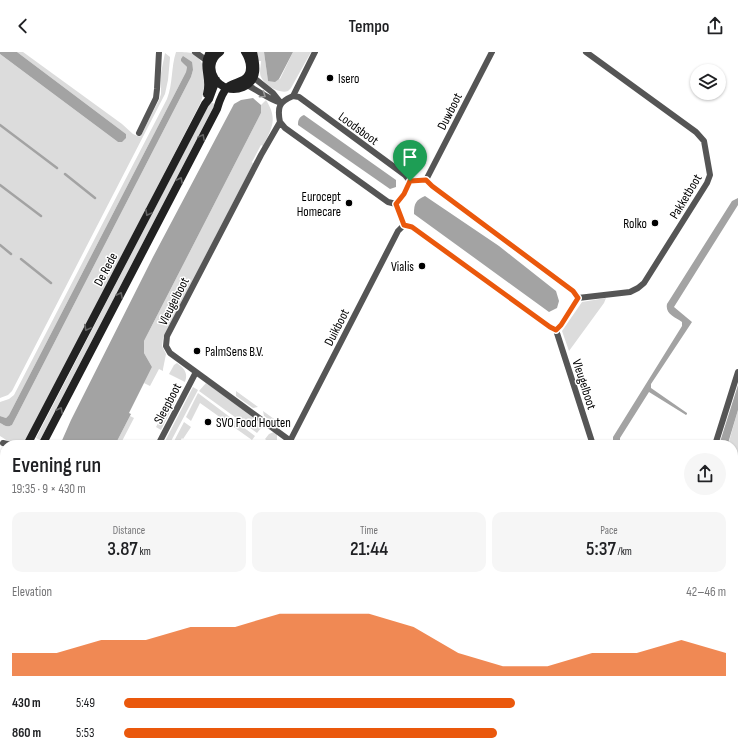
<!DOCTYPE html>
<html lang="en">
<head>
<meta charset="utf-8">
<style>
	body { margin:0; font-family:"Sofia Sans Condensed",sans-serif; background:#f6f6f6; color:#202124; height:100vh; display:flex; flex-direction:column; font-size:15px; white-space:nowrap }
	* { box-sizing:border-box; margin:0 }
	p { font-size:13px; color:#757577 }
	.icon { flex:none; width:22px; height:22px; fill:none; stroke:currentColor; stroke-width:2; stroke-linecap:round; stroke-linejoin:round }
	.map { position:relative; flex:1; overflow:hidden }
	.sheet { position:absolute; left:0px; top:388px; width:738px; height:316px; display:flex; flex-direction:column; background:#fff; border-radius:16px 16px 0 0; box-shadow:0 1px 3px #0004 }
	.sheet>* { flex:none }
	.fabs { position:absolute; left:690px; top:12px; display:grid; gap:8px }
	.fabs a { display:grid; place-items:center; width:36px; height:36px; border-radius:50%; background:#fff; box-shadow:0 1px 3px #0004; font-size:20px }
	.pin { position:absolute; display:grid; place-items:center; width:34px; height:34px; color:#fff; margin:-41px -17px; border-radius:50% 50% 50% 0; rotate:-45deg; box-shadow:0 0 4px #0007 }
	.pin .icon { rotate:45deg }
	.round { display:grid; place-items:center; flex:none; width:42px; height:42px; border-radius:21px; background:#f6f6f6 }
	.overview { display:flex; align-items:center; justify-content:space-between; height:68px; padding:0 12px }
	h1 { font-size:22px; font-weight:600; line-height:30px }
	.figures { display:grid; grid-template-columns:repeat(3,1fr); gap:6px; height:68px; padding:4px 12px }
	.figures div { display:grid; align-content:center; border-radius:10px; background:#f6f6f6; text-align:center }
	.figures b { font-size:20px; font-weight:600 }
	.figures small { font-size:11px; font-weight:400 }
	.figures p { font-size:11px }
	.chart { height:112px; padding:8px 12px }
	.chart p { display:flex; justify-content:space-between }
	.chart svg { width:100%; height:72px; margin-top:4px; fill:#ea580c; opacity:.7 }
	ul { padding:0 12px; list-style:none; font-size:13px }
	li { display:grid; grid-template-columns:64px 48px 1fr; align-items:center; height:30px }
	li i { height:10px; border-radius:5px; background:#ea580c }
	header { display:flex; justify-content:space-between; align-items:center; height:52px; padding:0 12px; background:#fff; font-size:18px; font-weight:600 }
	.map>svg:first-child { display:block }
</style>
</head>
<body>
<header><svg class="icon" aria-label="back" viewBox="0 0 24 24"><path d="M15 5l-7 7 7 7"/></svg>Tempo<svg class="icon" aria-label="share" viewBox="0 0 24 24"><path d="M12 15V3M7 8l5-5 5 5M5 13v7h14v-7"/></svg></header>
<div class="map">
<svg width="738" height="704" viewBox="0 0 738 704">
	<rect width="100%" height="100%" fill="#fff"/>
	<!-- green -->
	<path fill="#dcdcdc" d="M17,0H23L122,72L133,82L140,85L159,48L161,42V21L165,1L170,5V6L168,28L165,42L12,339L8,343L0,346V2L118,90L126,82Z
		M176,0C181,0 188,0 192,1C210,10 206,37 200,52L27,387C16,397 11,391 0,384V371C4,373 7,376 12,373L191,25L193,18L184,12L187,15L186,20L9,363L6,366L0,364V350L9,347L14,343L167,47C173,32 171,15 176,0Z
		M257,0H264L268,29L280,27L293,0H311L291,36L288,39C280,42 265,34 261,25C259,21 261,14 261,9H258Z
		M266,48C278,67 272,76 263,94L261,93L252,110L253,112L163,286L162,294L166,302L163,317V319L159,317L150,334L144,331L152,315L144,301V289L261,61V53Z
		M210,50L215,52L40,388L36,386Z
		M606,246L604,251L569,299L562,279L582,250Z
		M177,311C185,317 188,321 185,330L169,322L174,313Z
		M206,331L261,370V376L257,381L199,339Z
		M193,335L198,338L169,393H163Z
		M236,339L258,355L253,356L236,344Z
		M198,341L255,384L252,388L200,351L191,369L186,365Z
		M172,345L176,348L161,378L156,375Z
		M738,358V597L733,596V393H728Z
		M263,359L281,372L279,375L264,364Z
		M130,364L134,366L120,393H115Z
		M184,370L191,375L183,387L182,386L178,393H172Z
		M274,380L277,382V388L272,393L265,387L269,382Z
		M4,415L5,416V430L0,439V429Z
		M5,483V530L0,541V495Z
		M5,577V649L0,657V588Z
		M733,695L735,696L732,704H723L706,699H733Z
		M626,699H638L637,704H624Z"/>
	<!-- water -->
	<path fill="#a3a3a3" d="M0,0H17L126,82V86L122,90H118L0,2Z
		M264,0H293L279,27L275,30L268,29Z
		M183,4L192,10L193,18L191,25L12,373C7,376 4,373 0,371V364L6,366L9,363L186,20L187,15L181,9V7Z
		M253,46L261,53V61L144,289V301L152,315L129,361L131,362L115,393H60L71,368L153,205L234,52L241,48Z
		M304,63L396,128V135L390,137L298,73C298,68 299,65 304,63Z
		M425,144L499,194L556,239L559,249L557,256L549,260L414,162C414,151 416,148 425,144Z
		M738,146V153L674,255L692,270L651,332V336L687,361V362L686,363L649,340L620,386V388L628,393H617L613,390V385L682,274V270C675,265 665,262 667,252L732,149Z
		M738,333V358L729,388L728,393H719Z
		M5,530V577L0,588V541Z"/>
	<g fill="none" stroke-linecap="round" stroke-linejoin="round">
		<!-- stream -->
		<path stroke="#a3a3a3" stroke-width="2.5" d="M0,73L57,116
			M65,122L95,146
			M0,133L41,164
			M0,193L11,202
			M21,207L51,231"/>
		<!-- minor -->
		<path stroke="#555" stroke-width="6" d="M195,0L206,8
			M253,25L273,41L281,51
			M247,33C259,39 268,47 281,51
			M293,44L315,0
			M280,70L285,76L388,150L396,152L404,173L412,175L550,275L556,278L561,273L578,246L573,239L432,134L426,128L410,129L405,123L299,45L293,44
			M280,70L261,103L167,284L166,294L170,301L296,393
			M280,70C277,55 279,50 293,44
			M139,81L156,46L157,37L159,0
			M426,128L492,0
			M396,152L404,142L410,129
			M578,246L630,240L638,236L644,231L707,131L710,123L704,89L696,80L586,0
			M556,278L593,393
			M290,389L398,179L404,173
			M3,391L11,393
			M158,393L196,320
			M715,393L738,320
			M0,663L5,656
			M369,699L376,704
			M403,699L410,704
			M193,704L195,699
			M611,704L613,699"/>
		<!-- secondary -->
		<path stroke="#222" stroke-width="8" d="M220,0C199,15 220,45 243,35C259,28 256,13 253,0
			M207,42C212,26 201,15 210,0
			M27,393L205,52L209,47L216,28
			M42,393L217,57C219,50 222,40 228,35C232,31 238,31 243,28C254,22 250,8 245,0
			M0,453L5,441
			M0,484L5,473"/>
	</g>
	<!-- one-way arrows -->
	<defs><path id="oneway-chevron" d="M-2-3.5L2.5 0L-2 3.5" fill="none" stroke-width="1.6" stroke-linecap="round" stroke-linejoin="round"/></defs>
	<use stroke="#999" href="#oneway-chevron" transform="translate(263 43) rotate(35)"/>
	<g stroke="#646464">
		<use href="#oneway-chevron" transform="translate(202 85) rotate(-62)"/>
		<use href="#oneway-chevron" transform="translate(180 128) rotate(-63)"/>
		<use href="#oneway-chevron" transform="translate(148 161) rotate(118)"/>
		<use href="#oneway-chevron" transform="translate(120 243) rotate(-63)"/>
		<use href="#oneway-chevron" transform="translate(87 276) rotate(118)"/>
		<use href="#oneway-chevron" transform="translate(60 358) rotate(-63)"/>
	</g>
	<g fill="none" stroke-linecap="round" stroke-linejoin="round">
		<defs>
			<path id="route" d="M426,128L432,134L573,239L578,246L561,273L556,278L550,275L412,175L404,173L396,152L404,142L410,129Z"/>
		</defs>
		<!-- route casing -->
		<use href="#route" stroke="#fff" stroke-width="8"/>
		<!-- route -->
		<use href="#route" stroke="#ea580c" stroke-width="5"/>
	</g>
	<!-- markers -->
	<g fill="#000" stroke="#fff" stroke-width="1.5">
		<circle cx="330" cy="26" r="4"/>
		<circle cx="349" cy="151" r="4"/>
		<circle cx="655" cy="171" r="4"/>
		<circle cx="422" cy="214" r="4"/>
		<circle cx="197" cy="299" r="4"/>
		<circle cx="208" cy="370" r="4"/>
	</g>
	<g text-anchor="middle" stroke-width="3" stroke-linejoin="round" paint-order="stroke">
		<!-- poi labels -->
		<g font-size="13" fill="#000" stroke="#fff" text-anchor="start">
			<text x="338" y="31">Isero</text>
			<text x="341" y="149" text-anchor="end">Eurocept<tspan x="341" dy="15">Homecare</tspan></text>
			<text x="647" y="176" text-anchor="end">Rolko</text>
			<text x="414" y="219" text-anchor="end">Vialis</text>
			<text x="205" y="304">PalmSens B.V.</text>
			<text x="216" y="375">SVO Food Houten</text>
		</g>
		<!-- street labels -->
		<g font-size="13" fill="#000" stroke="#fff">
			<text transform="translate(449 59) rotate(-63)" y="5">Duwboot</text>
			<text transform="translate(359 76) rotate(36)" y="5">Loodsboot</text>
			<text transform="translate(685 144) rotate(-59)" y="5">Pakketboot</text>
			<text transform="translate(105 217) rotate(-62)" y="5">De Rede</text>
			<text transform="translate(173 249) rotate(-63)" y="5">Vleugelboot</text>
			<text transform="translate(336 275) rotate(-63)" y="5">Duikboot</text>
			<text transform="translate(585 332) rotate(72)" y="5">Vleugelboot</text>
			<text transform="translate(167 351) rotate(-62)" y="5">Sleepboot</text>
		</g>
	</g>
</svg>
<div class="fabs">
<a><svg class="icon" aria-label="layers" viewBox="0 0 24 24"><path d="M12 4l9 5-9 5-9-5zM3 14l9 5 9-5"/></svg></a>
</div>
<div class="pin" style="left:410px;top:129px;background:#1e9e55"><svg class="icon" aria-label="arrive" viewBox="0 0 24 24"><path d="M6 21V4h12l-3 4 3 4H6"/></svg></div>
<section class="sheet">
<div class="overview"><div><h1>Evening run</h1><p>19:35 · 9 × 430 m</p></div><a class="round"><svg class="icon" aria-label="share" viewBox="0 0 24 24"><path d="M12 15V3M7 8l5-5 5 5M5 13v7h14v-7"/></svg></a></div>
<div class="figures">
<div><p>Distance</p><b>3.87<small> km</small></b></div>
<div><p>Time</p><b>21:44</b></div>
<div><p>Pace</p><b>5:37<small> /km</small></b></div>
</div>
<div class="chart"><p><span>Elevation</span>42–46 m</p>
<svg viewBox="0 0 160 44" preserveAspectRatio="none"><path d="M0 44V30L10 30L20 22L30 22L40 14L50 14L60 6L70 6L80 6L90 14L100 30L110 38L120 38L130 30L140 30L150 22L160 30V44z"/></svg>
</div>
<ul>
<li><b>430 m</b>5:49<i style="width:65%"></i></li>
<li><b>860 m</b>5:53<i style="width:62%"></i></li>
</ul>
</section>
</div>
</body>
</html>
